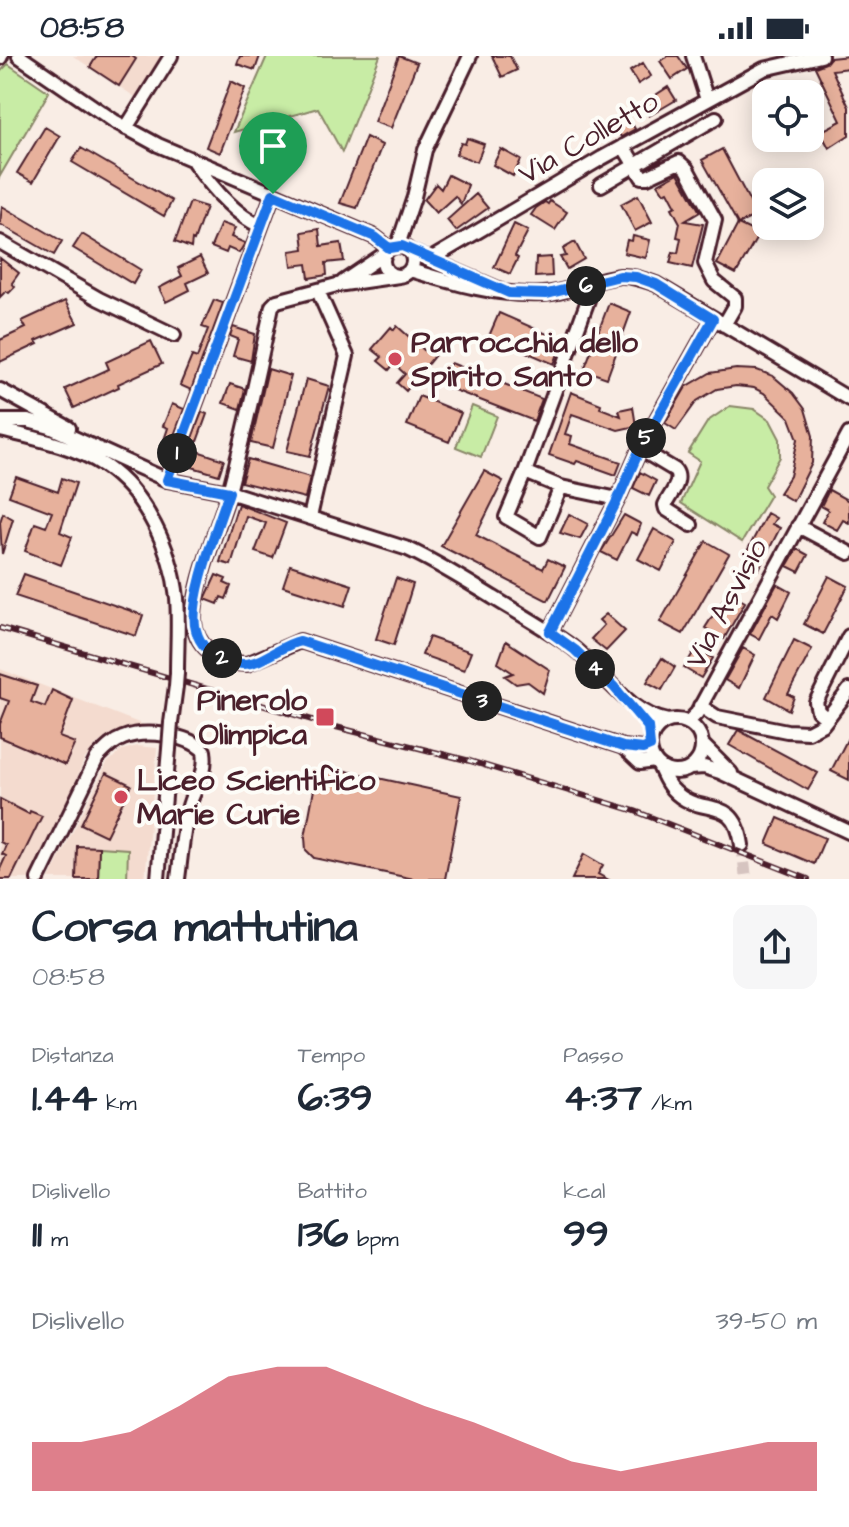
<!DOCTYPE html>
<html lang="it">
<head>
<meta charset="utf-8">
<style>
	body { margin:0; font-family:"Architects Daughter",sans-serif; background:#f6f6f7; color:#1f2937; height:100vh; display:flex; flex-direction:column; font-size:30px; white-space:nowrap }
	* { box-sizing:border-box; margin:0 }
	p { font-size:26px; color:#747a83 }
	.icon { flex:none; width:44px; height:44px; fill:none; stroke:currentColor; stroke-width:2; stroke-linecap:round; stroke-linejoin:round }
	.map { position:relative; height:823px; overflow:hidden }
	.drawer { display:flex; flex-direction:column; background:#fff; flex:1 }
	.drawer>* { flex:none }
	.tools { position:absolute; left:752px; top:24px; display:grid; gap:16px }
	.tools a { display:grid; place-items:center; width:72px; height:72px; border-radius:16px; background:#fff; box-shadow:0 4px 20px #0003; font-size:40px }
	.pin { position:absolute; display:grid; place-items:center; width:68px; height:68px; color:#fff; margin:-82px -34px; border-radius:50% 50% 50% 0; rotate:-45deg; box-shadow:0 0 8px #0007 }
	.pin .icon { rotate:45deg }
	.km { position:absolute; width:40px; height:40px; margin:-20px; border-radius:50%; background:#222; color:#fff; font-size:22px; line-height:40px; text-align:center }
	.round { display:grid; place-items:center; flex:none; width:84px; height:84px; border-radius:16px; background:#f6f6f7 }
	.headline { display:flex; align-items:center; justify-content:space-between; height:136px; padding:0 32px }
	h1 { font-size:44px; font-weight:700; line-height:60px }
	.metrics { display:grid; grid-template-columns:repeat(3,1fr); gap:12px; height:136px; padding:8px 32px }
	.metrics div { display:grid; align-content:center }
	.metrics b { font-size:40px; font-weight:700 }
	.metrics small { font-size:22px; font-weight:400 }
	.metrics p { font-size:22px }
	.chart { height:224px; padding:16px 32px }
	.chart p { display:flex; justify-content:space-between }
	.chart svg { width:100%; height:144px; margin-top:8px; fill:#d1495b; opacity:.7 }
	.status { display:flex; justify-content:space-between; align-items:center; height:56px; padding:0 40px; background:#fff; direction:ltr }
	.status svg { height:22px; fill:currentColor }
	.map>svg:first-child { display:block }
</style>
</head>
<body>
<div class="status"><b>08:58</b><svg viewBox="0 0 49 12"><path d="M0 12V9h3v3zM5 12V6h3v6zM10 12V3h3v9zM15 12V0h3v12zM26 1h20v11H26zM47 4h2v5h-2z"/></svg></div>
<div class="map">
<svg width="849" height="823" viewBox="0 0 849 823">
	<rect width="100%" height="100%" fill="#f9ede5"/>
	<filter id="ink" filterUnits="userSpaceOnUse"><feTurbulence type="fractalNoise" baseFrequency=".0125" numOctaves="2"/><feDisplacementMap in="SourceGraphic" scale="16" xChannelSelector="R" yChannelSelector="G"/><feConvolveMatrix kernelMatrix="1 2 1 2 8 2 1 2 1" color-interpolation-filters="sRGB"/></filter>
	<g filter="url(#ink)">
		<!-- built -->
		<path fill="#f4dbcf" d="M73,0H161L135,41Z
			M0,613L144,669L114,676L97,688L84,704L72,735L30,823H0Z
			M137,690L157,692L145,823H49L107,707L122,694Z"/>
		<!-- green -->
		<path fill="#c8eca5" stroke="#898668" stroke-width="2" d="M267,0H380L342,96L318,52L234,76Z
			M8,8L49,36L0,120V16Z
			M472,350L497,360L481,401L456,391Z
			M730,350L754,353L770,364L780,383V401L764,430L770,439L742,486L681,447L700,405L688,397L708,365Z
			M99,791L128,793L127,823H98Z"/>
		<!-- building -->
		<path fill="#e7b19c" stroke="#4a1f2b" stroke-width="2" d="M97,0H132L136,3L119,30L90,11Z
			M240,0H260L255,14L237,8Z
			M399,0L417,7L391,72L374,66Z
			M492,0H510L517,14L502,21Z
			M668,0H678L687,13L672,23L660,5Z
			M849,0V12L832,14L849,51V79L829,92L821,77L810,83V51L822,75L841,65L815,11L826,7L830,2Z
			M643,7L651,20L638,28L630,15Z
			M231,25L245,32L220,97L206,91Z
			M668,31L676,44L649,60L642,48Z
			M625,56L635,73L621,81L611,65Z
			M45,71L60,80L33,126L17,117Z
			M366,81L382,89L357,152L340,147Z
			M467,82L484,88L477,106L456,98L461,87L465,88Z
			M81,92L172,145L164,160L72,106Z
			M501,93L521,104L513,120L493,109Z
			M722,93L757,159L738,168L759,178L736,218L717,208L738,168L702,104Z
			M678,117L700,156L685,165L703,168L692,212L670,207L673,196L678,197L681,182L677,181L680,167L672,152L676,150L668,135L664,137L658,128Z
			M448,119L468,129L461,148L455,140L436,157L424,144L436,128L441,133Z
			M476,138L488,152L456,175L447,164Z
			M638,139L652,166L635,175L621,148Z
			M550,145L567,156L555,174L531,159L536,152L545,146L548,148Z
			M190,146L206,151L194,185L192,184L191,192L175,186Z
			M2,150L62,185L54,199L0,168Z
			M221,167L235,172L231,181L245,187L239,197L228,192L226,197L211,191Z
			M514,168L528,175L515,200L518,202L510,218L494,211Z
			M319,173L321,190L341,187L344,205L326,207L327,219L309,222L307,208L292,210L290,195L304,193L302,176Z
			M82,178L141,214L133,228L73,192Z
			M633,180L650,184L646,202L624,197L627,184L632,185Z
			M575,186L584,203L567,213L560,201L566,200L563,193Z
			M200,201L208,217L187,227L190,234L166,246L159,232L182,220L178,212Z
			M551,201L552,220L535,221L536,202Z
			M0,202L19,217L12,227L15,231L9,237L6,235L0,241Z
			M214,244L223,247L191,334L180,329L192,300L197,302L208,273L202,271Z
			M65,245L77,267L36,285L38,288L0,306V284L26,272L22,265Z
			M609,247L631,256L607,322L584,314Z
			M499,257L563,285L554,308L489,280Z
			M397,270L425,295L430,288L439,294L406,335L397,327L405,318L394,308L389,314L378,305L382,301L372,293L391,271L394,274Z
			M233,271L255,278L251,305L233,300L238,283L230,280Z
			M151,285L162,308L118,328L119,331L74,352L65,333L109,313L106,306Z
			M451,307L542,343L534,365L436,327Z
			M268,313L291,320L273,392L251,387Z
			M736,313L757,314L773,320L793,337L805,353L813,380L812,407L793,445L779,437L790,420L798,383L790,362L764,337L754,332L736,330L717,333L697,345L676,374L665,367L686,331L710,317Z
			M306,323L329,330L310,400L287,395Z
			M230,328L245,333L240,353L223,347Z
			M571,336L601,348L600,352L621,360L619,354L633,351L636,370L618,374L572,358L565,378L572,380L570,388L621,406L616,419L577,405L575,408L549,399Z
			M419,340L461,357L449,386L407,369Z
			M172,348L184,353L170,390L163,387L168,372L163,370Z
			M202,356L207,358L194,394L224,404L219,419L182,408Z
			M248,403L310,421L305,442L241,426Z
			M484,415L503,425L476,479L543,513L548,503L565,511L548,545L441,490Z
			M640,416L656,425L649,440L633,432Z
			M16,421L58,436L62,422L76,427L60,476L72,481L61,509L25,495L35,467L46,471L52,456L9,440Z
			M829,434L849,445V467L843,464L837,474L822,466L828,454L821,450Z
			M238,448L286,467L273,502L255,496L266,467L246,460L231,509L220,506Z
			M3,457L13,463L2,498L0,466Z
			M767,457L776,462L772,468L780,472L759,513L743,503Z
			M569,458L588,468L580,483L560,477Z
			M624,459L641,468L637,479L631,476L617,504L601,496Z
			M654,473L676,486L661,515L638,503Z
			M706,485L729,498L683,578L660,566Z
			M797,493L808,499L799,516L787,510Z
			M290,509L352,529L345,550L283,530Z
			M24,518L143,559L136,580L15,540Z
			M216,519L226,523L224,527L231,530L226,543L221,541L218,548L205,543Z
			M829,520L848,530L823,578L804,568Z
			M396,522L413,528L394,589L376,583Z
			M777,528L791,536L778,562L772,558L759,583L750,578Z
			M728,536L745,546L724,583L705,572Z
			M606,558L625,575L606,595L591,583L604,569L599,564Z
			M429,581L471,596L464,614L422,599Z
			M794,584L812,593L788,638L794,641L789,654L766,641Z
			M506,585L550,614L543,637L528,626L516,628L505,620L513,617L498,607Z
			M696,592L713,602L701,622L684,612Z
			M743,592L755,599L739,632L725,624Z
			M662,602L675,611L662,634L647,626Z
			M0,618L37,630L31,646L45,651L52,634L73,644L59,681L75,687L65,709L0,681V668L9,645L0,642Z
			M738,674L818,717L808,734L729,689Z
			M849,680V724L831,715Z
			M332,712L461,740L445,823H414L314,802L306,794L305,781L315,728L321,718Z
			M106,717L131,729L106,780L81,768Z
			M0,743L29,758L30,755L42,760L11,823H0V813L6,800L2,798L6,789L0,786Z
			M778,762L825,782L814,808L767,788Z
			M77,790L99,791L98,823H76Z
			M584,798L603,809L598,818L607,823H572Z"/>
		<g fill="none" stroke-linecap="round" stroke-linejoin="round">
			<!-- minor-tunnel -->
			<path stroke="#d6c4c0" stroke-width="12" stroke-dasharray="12 6" stroke-linecap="butt" d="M742,789L746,823"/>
			<defs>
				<path id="minor" d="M19,0L114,65L158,89L375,181L389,192
					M693,0L707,44
					M0,2L1,0
					M126,72L171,0
					M623,90L642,121H647L679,106L687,113L715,164L705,207L714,225L735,242V250L724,269
					M194,106C210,129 234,158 260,170
					M601,129L716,62
					M0,186L99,243L174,279
					M398,189L414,141L425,94L470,0
					M383 205a15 15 0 1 1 30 0a15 15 0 1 1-30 0Z
					M409,195L498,233
					M431,203L602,102L764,13L821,0
					M410,214C453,227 496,240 542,238C569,237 593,223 620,220C632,219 644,224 656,228L849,343
					M399,220L337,229L277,245L272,250C259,312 245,375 229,436C219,470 188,541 195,573C201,596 225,608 247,608L300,585L623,691L643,693L650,690
					M343,226L383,199
					M586,230L588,244L525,416L561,431L618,443
					M0,334L69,372
					M0,365H28L50,371L167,424L229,436L408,493C438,507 466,525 494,542C520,558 547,573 572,591C603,615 628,658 668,665
					M0,374C34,382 76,390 105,410C146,438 172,495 177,542C179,567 177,592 177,617
					M640,393L675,414C683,425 670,438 665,449L666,453L691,469
					M525,416L506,461L540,481L561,431
					M167,424L273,138
					M310,461L347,300L318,235
					M798,470L849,497
					M550,576L618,443L640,393L713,263
					M700,650L717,661L787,675L808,676L823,668L849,634
					M827,663L818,655L816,646L849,580
					M650 690a26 26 0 1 1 52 0a26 26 0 1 1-52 0Z
					M688,666L697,657L849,378
					M171,667L176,630
					M702,688L731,717
					M623,691L640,707L655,705
					M659,710C663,718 666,727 672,733C700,764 734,735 742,789
					M690,712L704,711L720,716L849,776
					M38,823L97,702C105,694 112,686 123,682C144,673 188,678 204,695C208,721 193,730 188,754C183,776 181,800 178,823
					M158,823L169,693"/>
			</defs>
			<!-- minor casing -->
			<use href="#minor" stroke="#4a1f2b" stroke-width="18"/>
			<!-- minor -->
			<use href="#minor" stroke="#fdfcf7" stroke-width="12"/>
			<defs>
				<path id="rail" d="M0,572L336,671L470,705L635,755L808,823"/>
			</defs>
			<!-- rail casing -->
			<use href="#rail" stroke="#4a1f2b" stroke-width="6"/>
			<!-- rail -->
			<use href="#rail" stroke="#fdfcf7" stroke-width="3" stroke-dasharray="9" stroke-linecap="butt"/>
			<defs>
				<path id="minor-bridge" d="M176,630L177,617
					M169,693L171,667"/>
			</defs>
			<!-- minor-bridge casing -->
			<use href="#minor-bridge" stroke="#4a1f2b" stroke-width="18" stroke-linecap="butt"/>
			<!-- minor-bridge -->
			<use href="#minor-bridge" stroke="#fdfcf7" stroke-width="12"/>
		</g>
	</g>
	<g fill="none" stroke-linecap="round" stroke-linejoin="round" filter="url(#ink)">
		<defs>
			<path id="route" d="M273,138L375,181L389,192L402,190L509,237L547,238L620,220L636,221L656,228L713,263L640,393L618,443L550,576L575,594L614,631L648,671L650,690L643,693L623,691L300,585C281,589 262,608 243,608C237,608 231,605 225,603C210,598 200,590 196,574C187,545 219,467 229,436L167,424Z"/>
		</defs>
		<!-- route casing -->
		<use href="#route" stroke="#fff" stroke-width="16"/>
		<!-- route -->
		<use href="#route" stroke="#1a73e8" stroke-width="10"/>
	</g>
	<!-- markers -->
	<g fill="#d1495b" stroke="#fdfcf7" stroke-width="3">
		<circle cx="395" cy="303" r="8"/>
		<rect x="315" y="651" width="20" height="20" rx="4"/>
		<circle cx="121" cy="741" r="8"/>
	</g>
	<g text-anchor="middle" stroke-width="8" stroke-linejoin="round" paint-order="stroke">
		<!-- street labels -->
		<g font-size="30" fill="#4a1f2b" stroke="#fdfcf7">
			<text transform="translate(588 81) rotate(-30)" y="10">Via Colletto</text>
			<text transform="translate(726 547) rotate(-62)" y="10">Via Asvisio</text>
		</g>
		<!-- poi labels -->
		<g font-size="30" font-weight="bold" fill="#4a1f2b" stroke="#fdfcf7" text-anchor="start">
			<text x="411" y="296">Parrocchia dello<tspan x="411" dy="34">Spirito Santo</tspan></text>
			<text x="307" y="654" text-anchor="end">Pinerolo<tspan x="307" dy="34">Olimpica</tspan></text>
			<text x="137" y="734">Liceo Scientifico<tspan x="137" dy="34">Marie Curie</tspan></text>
		</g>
	</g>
</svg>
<div class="tools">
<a><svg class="icon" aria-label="locate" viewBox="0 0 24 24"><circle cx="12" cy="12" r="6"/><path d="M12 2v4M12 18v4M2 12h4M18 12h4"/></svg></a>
<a><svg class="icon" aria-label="layers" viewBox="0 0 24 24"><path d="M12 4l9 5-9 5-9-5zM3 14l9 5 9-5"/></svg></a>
</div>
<div class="pin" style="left:273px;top:138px;background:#1e9e55"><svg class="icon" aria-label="arrive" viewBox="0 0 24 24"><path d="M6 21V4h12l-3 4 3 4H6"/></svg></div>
<b class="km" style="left:177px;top:397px">1</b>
<b class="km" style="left:222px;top:602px">2</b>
<b class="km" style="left:482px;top:645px">3</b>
<b class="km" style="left:595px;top:613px">4</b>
<b class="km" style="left:646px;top:382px">5</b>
<b class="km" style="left:586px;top:230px">6</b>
</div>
<section class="drawer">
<div class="headline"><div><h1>Corsa mattutina</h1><p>08:58</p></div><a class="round"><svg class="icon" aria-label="share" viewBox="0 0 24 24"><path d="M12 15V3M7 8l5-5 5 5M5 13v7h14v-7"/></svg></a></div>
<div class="metrics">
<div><p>Distanza</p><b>1.44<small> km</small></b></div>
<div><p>Tempo</p><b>6:39</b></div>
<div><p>Passo</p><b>4:37<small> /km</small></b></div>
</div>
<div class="metrics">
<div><p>Dislivello</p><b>11<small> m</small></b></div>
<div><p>Battito</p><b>136<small> bpm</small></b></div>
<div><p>kcal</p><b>99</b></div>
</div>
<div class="chart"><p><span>Dislivello</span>39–50 m</p>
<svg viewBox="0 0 160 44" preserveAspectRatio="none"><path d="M0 44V29L10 29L20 26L30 18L40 9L50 6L60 6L70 12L80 18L90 23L100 29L110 35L120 38L130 35L140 32L150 29L160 29V44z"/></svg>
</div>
</section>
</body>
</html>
